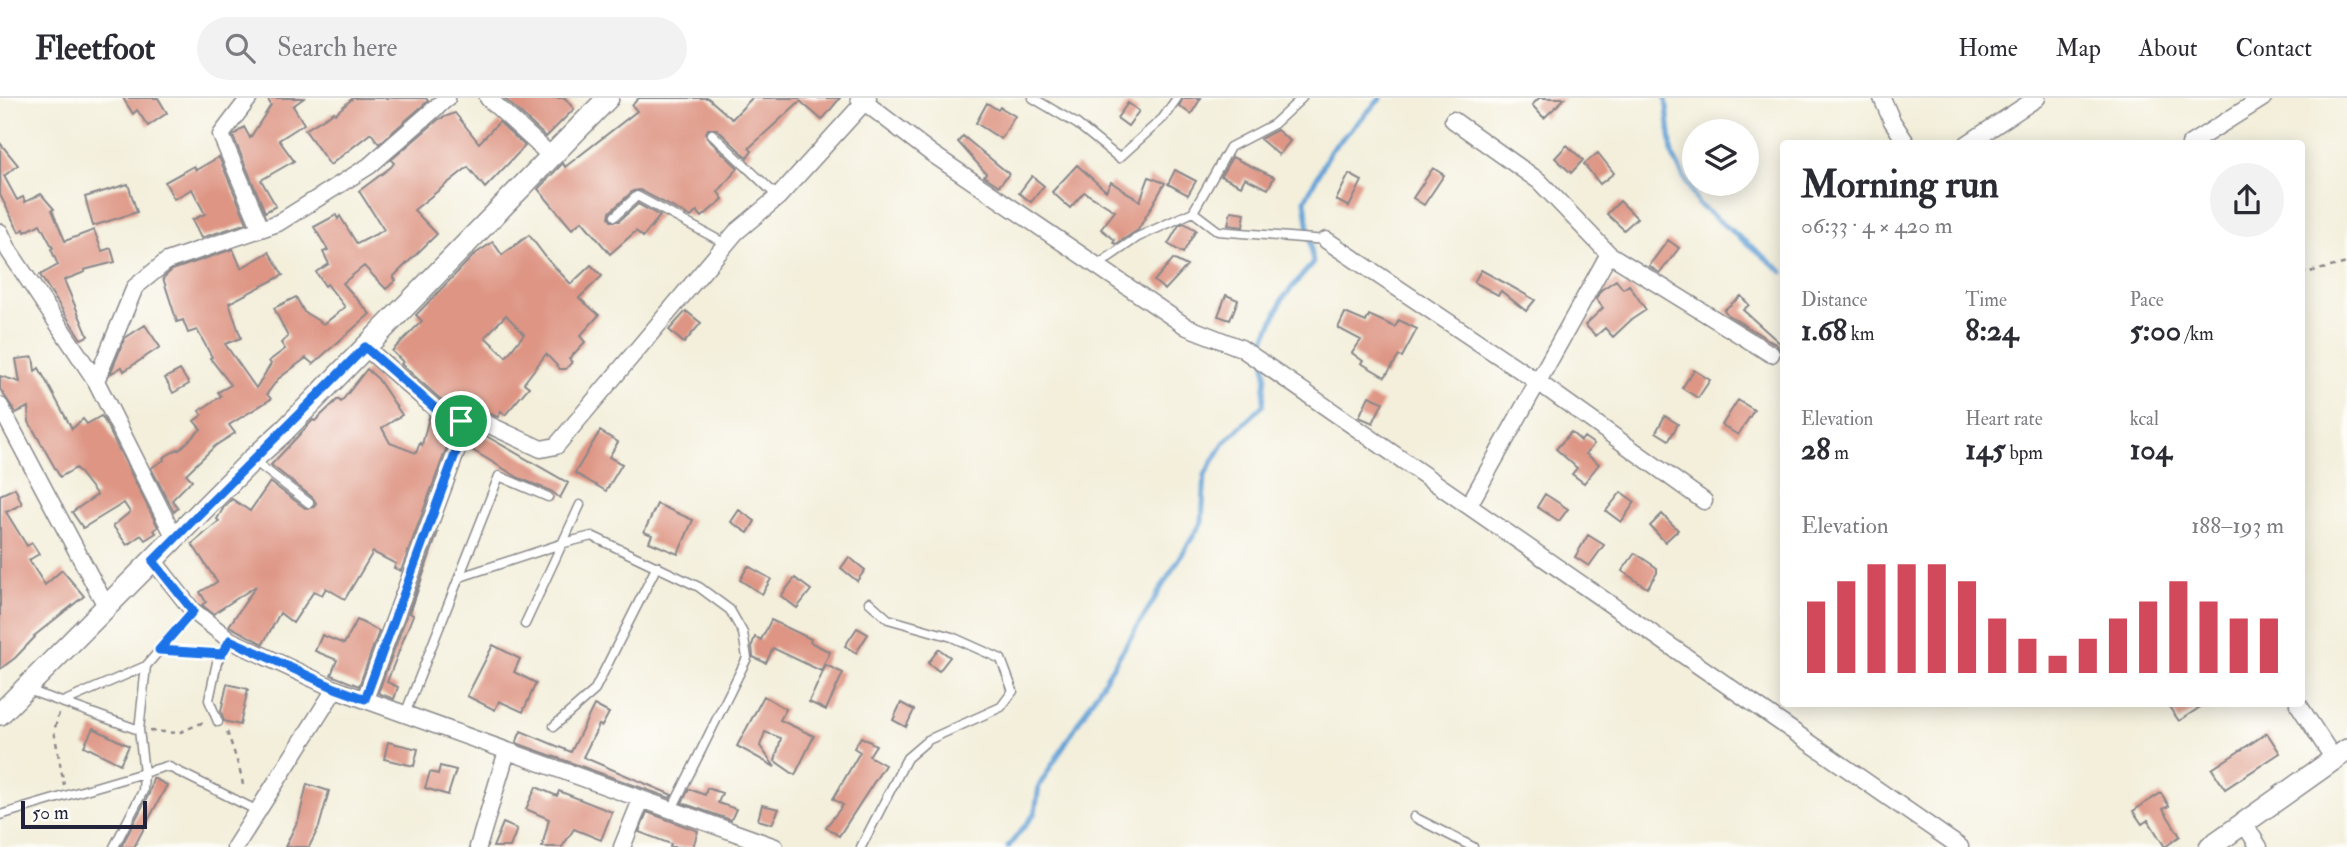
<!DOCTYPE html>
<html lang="en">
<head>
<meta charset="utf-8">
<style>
	body { margin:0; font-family:"IM FELL Double Pica",serif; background:#f2f2f3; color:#2b2b33; height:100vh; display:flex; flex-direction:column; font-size:26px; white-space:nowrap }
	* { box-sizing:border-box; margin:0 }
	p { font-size:23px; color:#7c7c81 }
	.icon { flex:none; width:38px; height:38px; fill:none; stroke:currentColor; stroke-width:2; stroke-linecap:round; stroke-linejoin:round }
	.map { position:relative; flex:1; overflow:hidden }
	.panel { position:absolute; left:1780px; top:42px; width:525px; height:567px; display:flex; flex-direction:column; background:#fff; border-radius:7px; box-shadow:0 4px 18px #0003 }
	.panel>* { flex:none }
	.tools { position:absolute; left:1682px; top:21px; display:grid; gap:14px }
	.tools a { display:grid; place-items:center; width:77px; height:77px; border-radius:50%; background:#fff; box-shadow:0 4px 18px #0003; font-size:35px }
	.scale { position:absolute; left:21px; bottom:18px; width:126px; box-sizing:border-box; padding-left:7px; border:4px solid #22223b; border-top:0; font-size:19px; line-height:24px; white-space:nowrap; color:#22223b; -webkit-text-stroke:5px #fdfcf7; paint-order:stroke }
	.pin { position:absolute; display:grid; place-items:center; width:60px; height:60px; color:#fff; margin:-30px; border:4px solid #fff; border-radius:50%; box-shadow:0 2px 7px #0007 }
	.round { display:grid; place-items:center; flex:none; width:74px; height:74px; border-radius:37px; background:#f2f2f3 }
	.summary { display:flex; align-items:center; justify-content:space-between; height:119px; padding:0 21px }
	h1 { font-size:38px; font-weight:800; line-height:52px }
	.metrics { display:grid; grid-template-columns:repeat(3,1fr); gap:10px; height:119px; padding:7px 21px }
	.metrics div { display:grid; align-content:center }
	.metrics b { font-size:30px; font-weight:800 }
	.metrics small { font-size:19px; font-weight:400 }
	.metrics p { font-size:19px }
	.chart { height:196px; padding:14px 21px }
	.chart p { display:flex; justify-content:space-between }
	.chart svg { width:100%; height:126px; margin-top:7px; stroke:#d1495b; stroke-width:6 }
	header { display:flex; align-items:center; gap:42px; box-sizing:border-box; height:98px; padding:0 35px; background:#fff; border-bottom:2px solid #e1e1e2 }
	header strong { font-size:33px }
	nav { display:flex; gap:38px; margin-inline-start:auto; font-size:24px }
	.search { width:490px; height:63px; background:#f2f2f3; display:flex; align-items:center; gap:18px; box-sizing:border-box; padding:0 24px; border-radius:38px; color:#7c7c81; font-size:26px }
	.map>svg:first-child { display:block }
</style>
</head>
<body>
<header>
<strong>Fleetfoot</strong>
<div class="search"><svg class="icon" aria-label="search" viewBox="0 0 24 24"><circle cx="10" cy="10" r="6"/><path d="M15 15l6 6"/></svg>Search here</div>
<nav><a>Home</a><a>Map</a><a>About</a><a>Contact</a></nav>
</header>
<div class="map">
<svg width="2347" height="749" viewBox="0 0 2347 749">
	<rect width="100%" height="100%" fill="#fdfcf7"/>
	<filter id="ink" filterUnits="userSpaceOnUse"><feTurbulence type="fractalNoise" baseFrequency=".0143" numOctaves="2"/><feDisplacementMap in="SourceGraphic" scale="14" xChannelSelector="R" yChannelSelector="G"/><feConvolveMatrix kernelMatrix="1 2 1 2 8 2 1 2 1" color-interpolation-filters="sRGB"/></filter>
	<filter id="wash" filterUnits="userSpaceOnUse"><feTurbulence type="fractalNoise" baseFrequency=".00686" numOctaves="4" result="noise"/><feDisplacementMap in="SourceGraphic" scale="28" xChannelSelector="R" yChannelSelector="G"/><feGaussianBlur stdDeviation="1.57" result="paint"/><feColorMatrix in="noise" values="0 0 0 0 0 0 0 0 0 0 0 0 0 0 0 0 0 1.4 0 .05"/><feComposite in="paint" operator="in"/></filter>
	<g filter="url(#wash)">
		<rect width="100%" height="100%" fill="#f3efdb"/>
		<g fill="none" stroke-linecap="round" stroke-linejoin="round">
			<!-- stream -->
			<path stroke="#65a2d6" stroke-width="5" d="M1666,0L1672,56L1698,106L1783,174
				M1008,749L1035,715L1039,688L1202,424L1205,377L1224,345L1263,307L1266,277L1263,244L1283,200L1313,165L1305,102L1331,52L1381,0"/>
		</g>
		<g id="blocks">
			<!-- building -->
			<path fill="#de9584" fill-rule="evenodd" d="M123,0H158L167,15L148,28L137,12L133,16Z
				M267,0H304L293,8L304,26L279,42L294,63L261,82L276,108L265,114L233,38L244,29L250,40L271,7Z
				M353,0H426L428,3L379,46L371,35L330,67L305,32L334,14L335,16Z
				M504,0H565L574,11L546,39Z
				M639,0H708L732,21L752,0H840L822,22L800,3L749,50L752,53L747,60L717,31H708L706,35L707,40L738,70L718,94L723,101L702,119L697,113L691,119L640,92L633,93L610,114L609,119L611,123H619L638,106L660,118L643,139L636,133L610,156L582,123L572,131L538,91L563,65L565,69L637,13L632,7Z
				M1183,0H1201L1191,16L1179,8Z
				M1539,0H1565L1544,20L1532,7Z
				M987,5L998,12L1000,9L1015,18L1001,41L976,25Z
				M1128,5L1139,13L1128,28L1117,20Z
				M455,15L479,45L499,24L525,48L485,90L468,69L414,112L437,136L393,179L396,182L386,191L364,168L343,185L370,216L313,266L306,260L278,281L267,296L271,301L229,327L235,335L215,348L186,376L192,382L172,402L178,410L174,414L151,370L164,362L163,360L178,351L179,352L201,331L194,323L202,317L199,313L221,298L218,294L231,287L210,260L212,259L197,232L188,235L183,222L177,224L163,180L172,172L233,151L241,170L269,154L283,177L229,205L241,240L225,246L256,290L271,266L269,263L285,251L281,245L288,239L274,210L296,199L304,214L324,226L345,209L327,186L325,188L316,174L329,166L323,154L328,152L314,129L336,117L338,121L340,118L357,146L384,132L359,93L391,69L394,65L391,62L439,21Z
				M1277,32L1290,43L1279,57L1260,41Z
				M963,38L1009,76L999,88L984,78L986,75L958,44Z
				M0,45L18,67L4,78L17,102L23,99L25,104L41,96L54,111L52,112L65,143L94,132L102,153L111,150L115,164L84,172L85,174L64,182L88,238L81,241L40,177L58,167L51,151L53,150L40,126L25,134L24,131L19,134L0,97Z
				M1567,47L1583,62L1571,75L1555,60Z
				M1598,55L1614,75L1600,86L1584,66Z
				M219,59L247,125L201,140L192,122L205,116L192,91L174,101L165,84L194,68L196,72Z
				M1232,59L1274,79L1268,91L1245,80L1241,88L1221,78Z
				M1077,67L1106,93L1111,84L1140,103L1149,79L1165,85L1138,132L1116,146L1113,144L1115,142L1101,131L1115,113L1084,94L1070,110L1052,94Z
				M1433,70L1444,77L1424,107L1413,100Z
				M1175,72L1196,83L1188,97L1168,86Z
				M1349,76L1362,83L1349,109L1336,102Z
				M1032,78L1044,88L1031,104L1019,95Z
				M128,86L137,114L93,128L85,99Z
				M1620,103L1637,120L1624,132L1607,116Z
				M1231,113L1245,115L1243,129L1228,127Z
				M1184,125L1196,132L1183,155L1168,146L1179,127Z
				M529,137L548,162L571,186L591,167L602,178L579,200L599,217L580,238L585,244L569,261L572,264L566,271H560L546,256L524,285L529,289L505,317L501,313L498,319L467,307L455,314L401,266L403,264L392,253L422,223L416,217L475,156L493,144L502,157ZM506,217L524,236L506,259L485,239Z
				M1668,142L1679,150L1660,175L1649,168Z
				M1173,161L1187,168L1165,192L1154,183Z
				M1481,172L1505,185L1535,202L1526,213L1501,193L1498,197L1474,184Z
				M1616,182L1623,191L1629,187L1646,212L1631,222L1613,239L1605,230L1596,238L1585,227L1603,210L1596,201L1601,192Z
				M1226,197L1238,202L1230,222L1218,218Z
				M1741,198L1749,207L1743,212L1783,248L1781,253L1777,247L1728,217L1724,212Z
				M686,213L701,225L684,245L669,232Z
				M1345,215L1366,224L1369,217L1395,229L1399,222L1417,231L1402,259L1399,258L1385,279L1361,265L1363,263L1352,255L1361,242L1338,230Z
				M145,227L160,249L124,273L122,269L110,276L125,240Z
				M33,259L35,273L39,270L72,331L83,321L87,326L101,318L103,320L158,429L154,432L156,435L145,442L141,437L127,447L113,428L130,414L124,405L83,430L72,414L97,397L76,370L60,379L29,324L28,309L16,315L0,291V278L20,284L16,261Z
				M367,271L378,281L402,317L382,330L390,345L416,355L420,345L422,347L429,319L445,333L452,335L401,473L394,470L396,466L373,454L345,501L326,490L322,497L314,493L293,525L280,515L263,546L229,528L256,488L213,516L202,507L206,504L200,494L217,484L192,446L219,423L217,421L224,409L232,401L250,413L270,384L305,410L314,409L316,405L313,400L271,367L313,322L315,323L338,301L341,304Z
				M180,272L189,286L173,295L165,280Z
				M1694,272L1710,282L1698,300L1682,290Z
				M1369,298L1383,304L1373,325L1359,319Z
				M1738,302L1754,312L1738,337L1722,327Z
				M1665,318L1678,326L1669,342L1656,334Z
				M474,331L568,385L560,400L551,393L519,380L469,350Z
				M600,333L618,344L609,359L622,366L606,393L575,375Z
				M1571,334L1581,343L1584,339L1594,346L1586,356L1599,366L1584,385L1572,376L1577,370L1556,351Z
				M15,390L22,406L6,414L27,448L32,445L39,456L29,462L45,487L62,472L84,498L34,538L35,539L15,560L0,571V397Z
				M1621,394L1635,404L1621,424L1606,413Z
				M1545,396L1568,411L1559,423L1537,409Z
				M657,406L693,422L678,456L649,444L652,437L644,434Z
				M739,412L755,423L748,435L731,424Z
				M1662,416L1678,432L1665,444L1650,428Z
				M438,434L410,515L413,517L387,584L398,589L394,601L378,595Z
				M1588,437L1604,447L1589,468L1575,459Z
				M1635,455L1657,470V475L1647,490L1622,473Z
				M849,459L865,472L857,483L841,470Z
				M748,468L771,481L762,496L740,482Z
				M795,480L811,492L797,510L781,498Z
				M357,522L379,533L359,588L331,577L337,562L315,553L322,537L344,546Z
				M771,522L811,541L810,544L830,554L821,573L773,550L766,565L753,559L752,547L755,539L761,542Z
				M857,530L868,536L856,555L845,548Z
				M493,547L520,561L514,574L536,585L523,614L499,603L495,612L467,598Z
				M939,551L950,559L939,573L928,565Z
				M826,567L843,575L826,612L809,604Z
				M227,586L248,591L240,627L224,623L221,613Z
				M764,598L786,611L780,622L814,638L795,677L775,663L781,640L765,634L760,648L775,669L737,648Z
				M901,605L914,612L906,629L893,622Z
				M2167,606H2205L2179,623Z
				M594,607L609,615L602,628L599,627L583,659L672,697L670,700L516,645L521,633L571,654Z
				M93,630L129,648L120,666L84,648Z
				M2267,635L2280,655L2225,691L2212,671Z
				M861,639L876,647L869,658L885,667L839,738L826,729L843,707L833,701L860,654L854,650Z
				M388,644L418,651L414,668L384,661Z
				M440,668L456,672L448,697L425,690L430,674L438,676Z
				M153,680L167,687L134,749H121L149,696Z
				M307,686L329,693L319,729L309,749H285L299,720Z
				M536,689L557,698L559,693L612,714L601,742L574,731L562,749H542L549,721L526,711Z
				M707,690L722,695L718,705L736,711L731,722L682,705L689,691L705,697Z
				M2161,695L2169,708L2163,711L2180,738L2165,749L2148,722L2142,726L2133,713Z
				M762,707L779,711L772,726L758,722Z
				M647,714L698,733L693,749H670L671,746L639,734Z
				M503,725L517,731L510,749H493Z"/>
		</g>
	</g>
	<g filter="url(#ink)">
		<use href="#blocks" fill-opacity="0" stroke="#8a888b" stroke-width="2"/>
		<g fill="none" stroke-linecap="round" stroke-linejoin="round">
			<defs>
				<path id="service" d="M1033,0L1077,26L1119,60L1163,20L1177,0
					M712,36L778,99
					M1193,114L1230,49L1274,26L1302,0
					M615,118L637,98L726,146
					M1096,168L1138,139L1193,114L1218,133L1326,142
					M253,362L309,405
					M460,479L564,445L592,438L699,489L730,512L743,535L747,560L671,713
					M525,526L580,407
					M28,592L139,632L144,675L143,693L114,749
					M63,604L146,568L193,513
					M405,616L499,378L548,399
					M218,624L209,602L217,564L230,542
					M554,628L594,593L657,468
					M139,632L146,568
					M0,717L167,668L258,713
					M1414,719L1473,749
					M861,749L907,660L928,642L1001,609L1013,593L1001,561L952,539L888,521L869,504"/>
				<path id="minor" d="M249,0L221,37L261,131
					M488,0L551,58
					M859,0L931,55L1187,229L1241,250L1960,749
					M1882,0L1892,23L1907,46
					M1453,22L1539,83L1609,156L1771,256
					M1967,46L2037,0
					M2190,46L2263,0
					M0,134L9,153L96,283L175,440
					M1326,142L1538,284L1704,403
					M365,249L452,325L461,323L468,317L541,351L556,348L736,134L778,99L868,0
					M96,283L135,189L167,163L278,125L369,68L447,0
					M0,308L106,508
					M1469,407L1609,156
					M153,462L193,513L230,542L335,591L775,749
					M365,601L464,333L461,323
					M2298,606L2334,661
					M2243,724L2259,749
					M235,749L335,591
					M478,749L507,653
					M622,749L641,702"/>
				<path id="tertiary" d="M0,616L252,362L284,333L608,0
					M2210,749L2347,652"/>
			</defs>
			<!-- service casing -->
			<use href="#service" stroke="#8a888b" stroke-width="11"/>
			<!-- minor casing -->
			<use href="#minor" stroke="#8a888b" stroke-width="19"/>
			<!-- tertiary casing -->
			<use href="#tertiary" stroke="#8a888b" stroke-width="24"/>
			<!-- path -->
			<path stroke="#8a888b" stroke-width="2.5" stroke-dasharray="5 5" stroke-linecap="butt" d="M2301,176L2347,165
				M176,554L208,555
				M59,615L54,633L64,687
				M150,633L178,635L204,624
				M227,634C231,644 244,682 243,690"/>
			<!-- service -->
			<use href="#service" stroke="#fff" stroke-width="8"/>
			<!-- minor -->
			<use href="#minor" stroke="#fff" stroke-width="16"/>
			<!-- tertiary -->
			<use href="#tertiary" stroke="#fff" stroke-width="21"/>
		</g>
	</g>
	<g fill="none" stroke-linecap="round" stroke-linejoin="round" filter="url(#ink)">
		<defs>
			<path id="route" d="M365,249L452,325L461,323L464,332L365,601L335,590L230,542L222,556L159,552L193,513L153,463C223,391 295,321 365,249Z"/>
		</defs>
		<!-- route casing -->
		<use href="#route" stroke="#fff" stroke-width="14"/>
		<!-- route -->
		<use href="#route" stroke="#1a73e8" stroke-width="9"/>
	</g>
</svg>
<div class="tools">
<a><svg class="icon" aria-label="layers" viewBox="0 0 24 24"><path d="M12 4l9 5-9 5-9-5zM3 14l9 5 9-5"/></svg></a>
</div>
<div class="scale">50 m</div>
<div class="pin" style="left:461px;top:323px;background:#1e9e55"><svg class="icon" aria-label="arrive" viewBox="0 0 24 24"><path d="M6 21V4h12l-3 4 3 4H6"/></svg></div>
<section class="panel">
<div class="summary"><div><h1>Morning run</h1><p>06:33 · 4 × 420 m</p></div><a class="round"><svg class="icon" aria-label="share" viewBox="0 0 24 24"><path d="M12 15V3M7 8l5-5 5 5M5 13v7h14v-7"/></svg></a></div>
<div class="metrics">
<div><p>Distance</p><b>1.68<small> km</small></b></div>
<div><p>Time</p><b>8:24</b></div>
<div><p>Pace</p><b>5:00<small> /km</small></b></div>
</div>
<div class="metrics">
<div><p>Elevation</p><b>28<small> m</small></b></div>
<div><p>Heart rate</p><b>145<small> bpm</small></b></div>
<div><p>kcal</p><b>104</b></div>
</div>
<div class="chart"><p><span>Elevation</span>188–193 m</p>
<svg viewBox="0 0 160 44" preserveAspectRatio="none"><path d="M5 44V19M15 44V12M25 44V6M35 44V6M45 44V6M55 44V12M65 44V25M75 44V32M85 44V38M95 44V32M105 44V25M115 44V19M125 44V12M135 44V19M145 44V25M155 44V25"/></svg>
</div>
</section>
</div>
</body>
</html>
